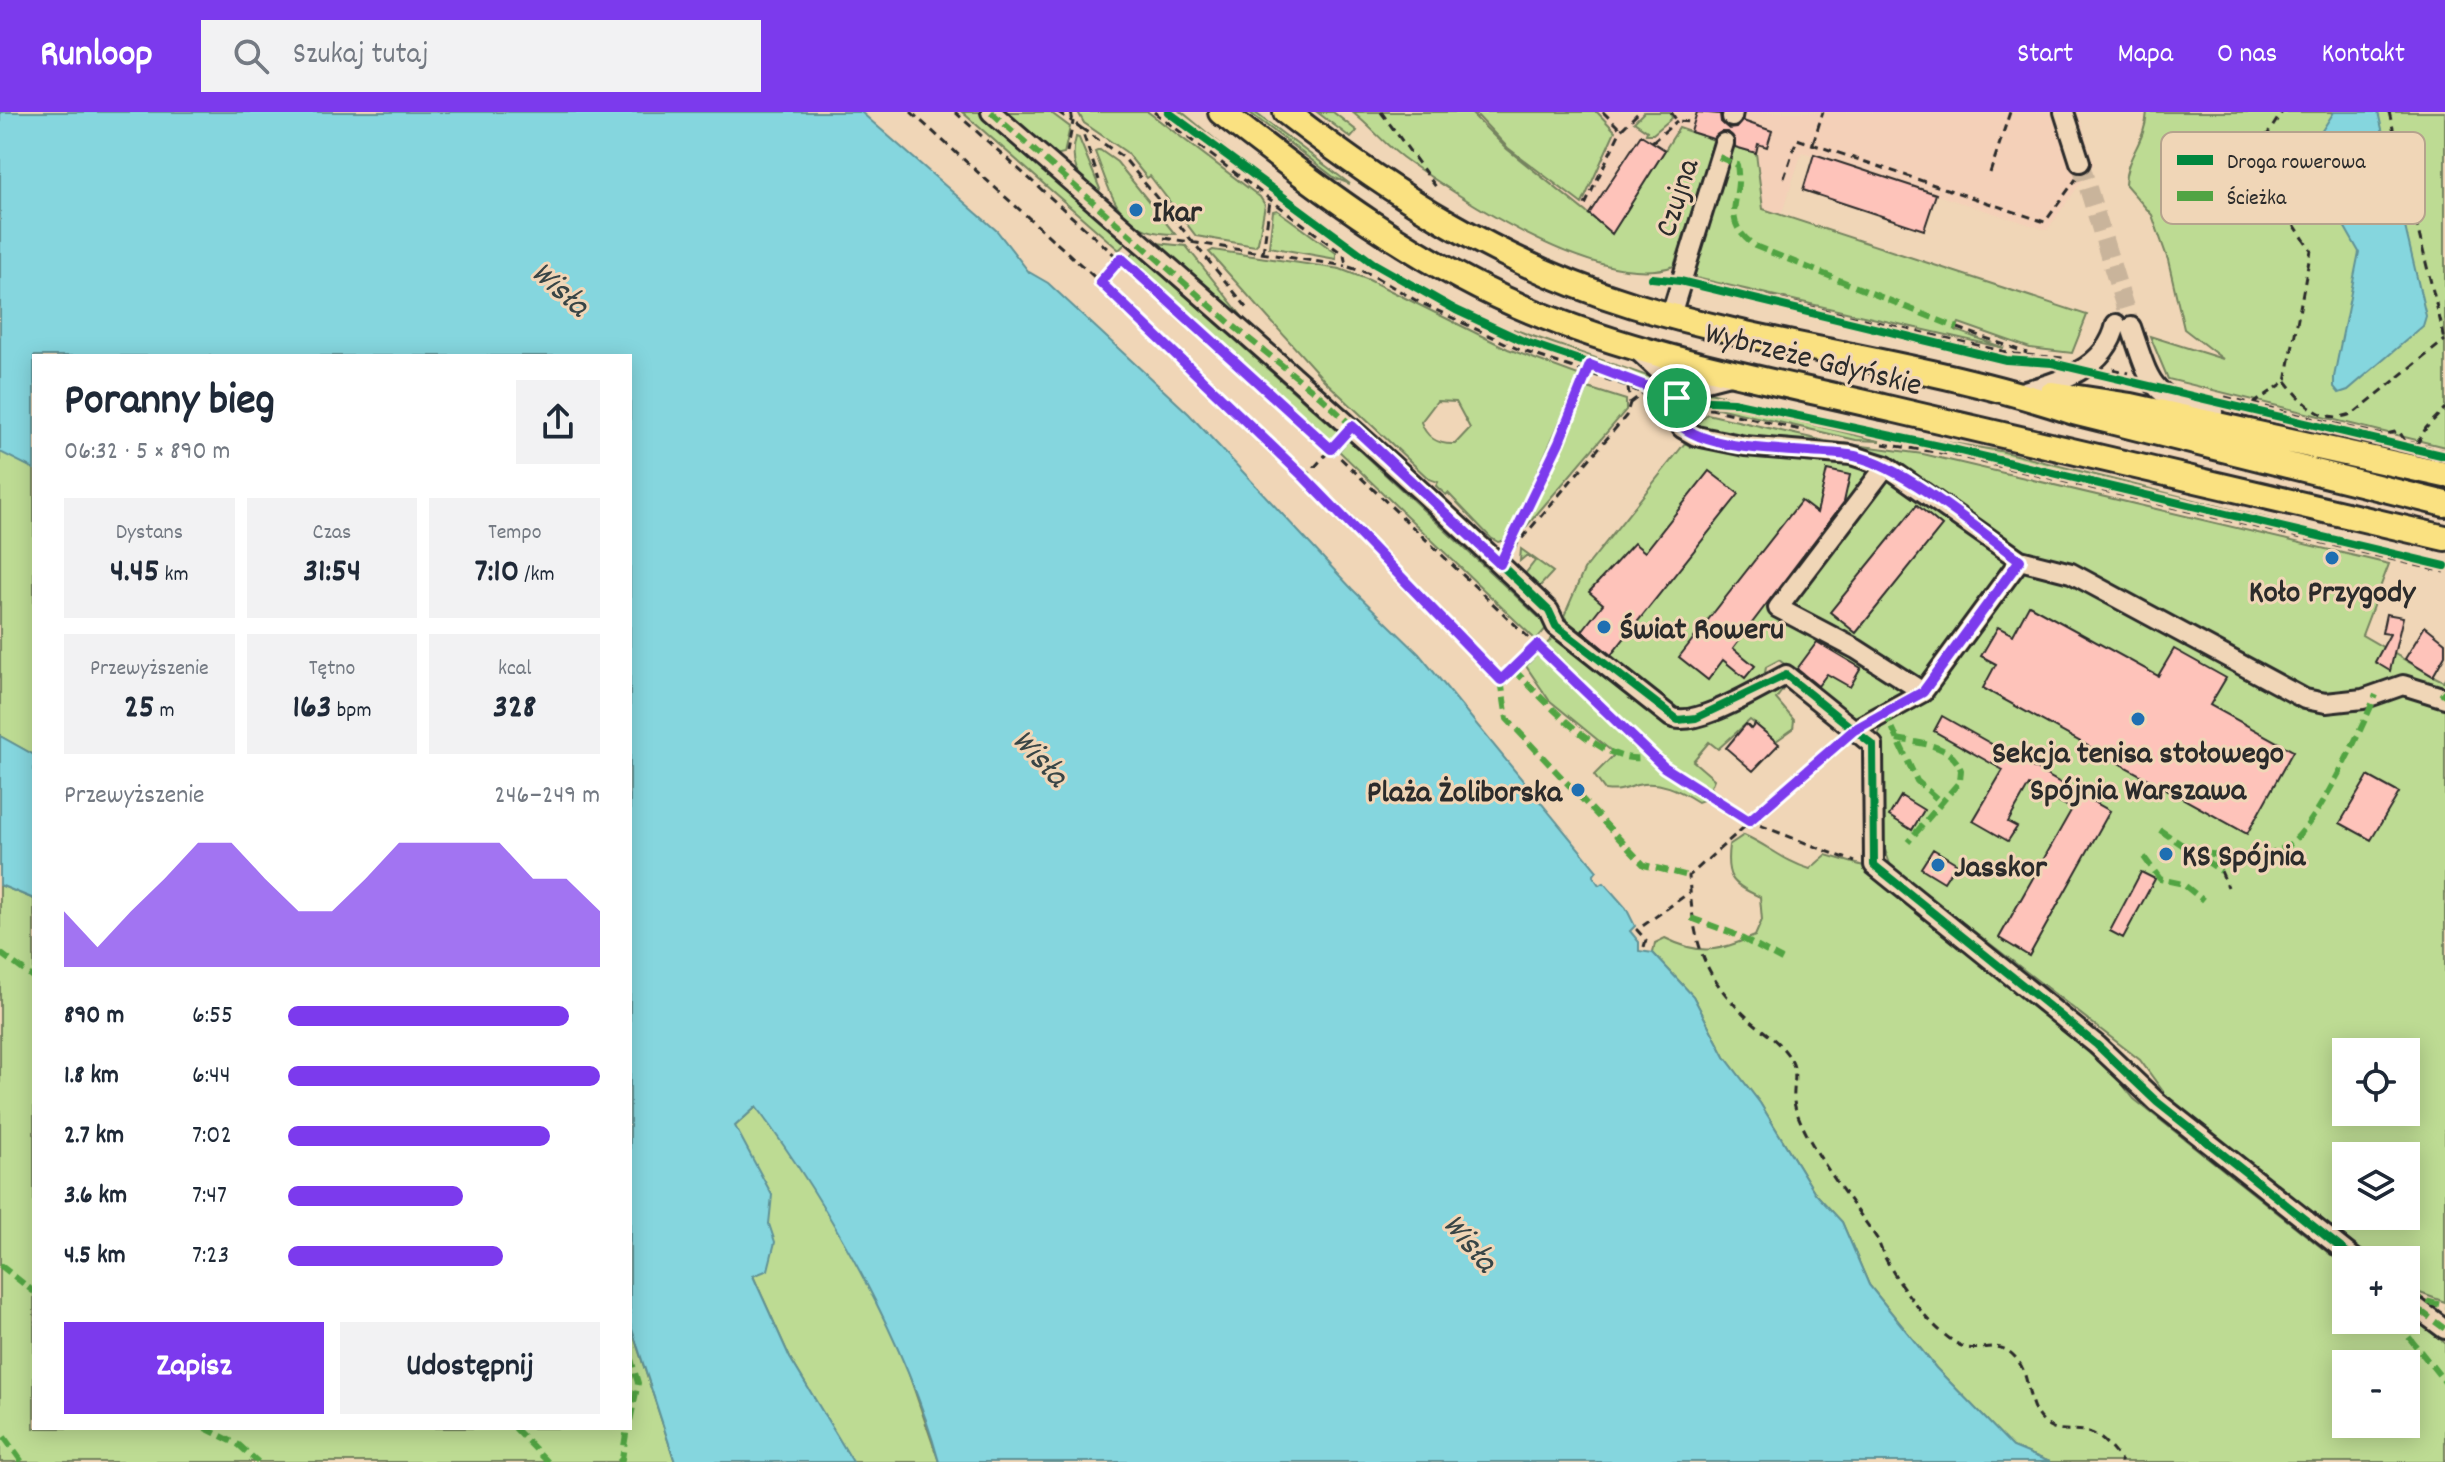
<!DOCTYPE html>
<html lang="pl">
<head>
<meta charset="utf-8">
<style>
	body { margin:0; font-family:Dekko,sans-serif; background:#f2f2f3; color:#1f2937; height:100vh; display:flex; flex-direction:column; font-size:30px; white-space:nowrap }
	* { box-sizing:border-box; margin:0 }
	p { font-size:26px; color:#747a83 }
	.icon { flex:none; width:44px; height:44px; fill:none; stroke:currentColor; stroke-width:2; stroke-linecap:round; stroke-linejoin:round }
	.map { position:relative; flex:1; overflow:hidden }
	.side { position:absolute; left:32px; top:242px; width:600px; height:1076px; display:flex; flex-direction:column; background:#fff; border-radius:0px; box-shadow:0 4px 20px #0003 }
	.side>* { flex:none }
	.controls { position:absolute; left:2332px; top:926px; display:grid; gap:16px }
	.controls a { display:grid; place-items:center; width:88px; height:88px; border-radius:0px; background:#fff; box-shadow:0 4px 20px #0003; font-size:40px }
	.pin { position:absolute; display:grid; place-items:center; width:68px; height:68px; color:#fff; margin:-34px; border:4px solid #fff; border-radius:50%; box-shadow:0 2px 8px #0007 }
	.round { display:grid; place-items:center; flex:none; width:84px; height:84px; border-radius:0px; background:#f2f2f3 }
	.headline { display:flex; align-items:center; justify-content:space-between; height:136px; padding:0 32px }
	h1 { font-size:44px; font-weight:700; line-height:60px }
	.stats { display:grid; grid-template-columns:repeat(3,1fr); gap:12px; height:136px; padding:8px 32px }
	.stats div { display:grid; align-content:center; border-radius:0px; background:#f2f2f3; text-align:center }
	.stats b { font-size:34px; font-weight:700 }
	.stats small { font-size:22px; font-weight:400 }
	.stats p { font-size:22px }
	.chart { height:224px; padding:16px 32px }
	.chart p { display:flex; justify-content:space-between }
	.chart svg { width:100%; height:144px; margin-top:8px; fill:#7c3aed; opacity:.7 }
	.button { display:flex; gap:16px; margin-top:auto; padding:16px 32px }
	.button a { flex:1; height:92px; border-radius:0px; background:#7c3aed; color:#fff; font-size:32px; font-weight:700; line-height:92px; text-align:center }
	.button a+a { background:#f2f2f3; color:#1f2937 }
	ul { padding:0 32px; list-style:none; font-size:26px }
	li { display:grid; grid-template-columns:128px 96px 1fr; align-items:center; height:60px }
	li i { height:20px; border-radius:10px; background:#7c3aed }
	header { display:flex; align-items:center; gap:48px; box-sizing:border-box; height:112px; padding:0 40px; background:#7c3aed; color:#fff }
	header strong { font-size:38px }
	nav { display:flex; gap:44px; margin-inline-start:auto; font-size:28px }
	.search { width:560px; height:72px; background:#f2f2f3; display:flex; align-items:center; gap:20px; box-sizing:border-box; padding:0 28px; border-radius:0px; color:#747a83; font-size:30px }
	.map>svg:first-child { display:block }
</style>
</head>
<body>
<header>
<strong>Runloop</strong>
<div class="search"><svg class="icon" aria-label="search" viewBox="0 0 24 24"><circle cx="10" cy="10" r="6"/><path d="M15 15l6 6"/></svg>Szukaj tutaj</div>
<nav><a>Start</a><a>Mapa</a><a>O nas</a><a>Kontakt</a></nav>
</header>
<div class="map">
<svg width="2445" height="1350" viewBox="0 0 2445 1350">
	<rect width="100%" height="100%" fill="#f0d6b7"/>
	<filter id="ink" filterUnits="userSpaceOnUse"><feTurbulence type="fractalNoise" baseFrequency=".0125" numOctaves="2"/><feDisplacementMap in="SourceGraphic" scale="16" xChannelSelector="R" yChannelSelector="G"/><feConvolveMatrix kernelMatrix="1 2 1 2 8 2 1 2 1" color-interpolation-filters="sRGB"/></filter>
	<g filter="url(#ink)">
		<!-- built -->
		<path fill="#f4d0b8" d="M1470,0H2078L2094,52L2047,118L1802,40L1781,103L1763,97L1755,41L1679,17L1612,122L1507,37Z"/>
		<!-- green -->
		<path fill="#bddb93" stroke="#74835f" stroke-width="2" fill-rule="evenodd" d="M962,0H979L1127,130L1119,138Z
			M1002,0H1050L1070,15L1064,42L1051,45L1009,3Z
			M1078,0H1148L1260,85L1265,93L1258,131L1255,134L1196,124L1150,64L1147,66L1126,40L1084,11Z
			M1176,0H1182L1262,66Z
			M1249,0H1254L1350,72L1335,66Z
			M1317,0H1333L1357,19L1351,26Z
			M1352,0H1470L1507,37L1612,121L1679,16L1720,30L1708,49L1674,154C1601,179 1468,91 1409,50C1385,34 1374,17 1352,0Z
			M1474,0H1597L1615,19L1582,92L1508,36Z
			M1644,0H1670L1672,6L1653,22H1646L1647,19L1634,10Z
			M2147,0H2445V335L2168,267L2150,224L2223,247L2184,217L2168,148L2152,103L2125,72C2126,43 2145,32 2147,0Z
			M1076,25L1079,26L1100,77L1097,82C1077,64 1069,52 1076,25Z
			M1729,33L1756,41L1763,97L2087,203L2072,241L2030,236L1959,211L1955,218L2004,236L1696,166L1693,160Z
			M1100,38L1117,50L1175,122C1117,122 1113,85 1095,40Z
			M1277,98L1336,141V147L1269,135L1273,99Z
			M1156,131L1186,134L1241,203L1237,206Z
			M1213,138L1340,157L1369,168L1508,237L1581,264L1506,428L1498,430L1491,426L1448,381L1446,383L1436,374L1438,370L1429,367L1324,268L1209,140ZM1437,289L1456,290L1470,316L1455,332C1438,333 1426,325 1421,310Z
			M1135,139L1339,320L1330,329L1129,146Z
			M1513,217L1659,268L1666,278Z
			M1588,276L1626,288V298L1524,417Z
			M1697,279H1705L1874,318L2000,339L2445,451L1745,289L1688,286Z
			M1709,294L1739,295L1880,329L1856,328Z
			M1707,302L1825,329L1923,342L2389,452L2362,523L2433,564L2443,569L2445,566V1190L2406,1176V1148H2370L2173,993L2140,948L1891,755L1882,729L1878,624L1884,610L1877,595L1854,607L1779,548L1766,555L1764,567L1692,602H1679L1579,523L1564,504L1584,458L1685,331L1691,335L1698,311ZM2346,940H2406V1000H2346ZM2346,1044H2406V1104H2346Z
			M1348,328L1548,514L1536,528L1339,339Z
			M0,338L34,357V643L0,624Z
			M1521,437L1553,460L1539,475L1525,462L1535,449L1527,443L1520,449Z
			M1556,522L1669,610L1786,573L1776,587L1794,608L1793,617L1776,629L1750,608L1718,637L1709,630L1693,649L1714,667L1706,687L1698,690C1679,678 1660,668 1637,673C1624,677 1619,680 1605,678L1594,663L1615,642L1549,588L1526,554Z
			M1744,723C1769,734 1785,750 1810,757L1826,743L1867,755L2114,962L2134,987L2346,1155V1208H2406V1201L2445,1231V1350H2050L2013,1335L1936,1256L1869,1173L1842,1110L1815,1081L1760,991L1725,945L1693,884L1653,841L1655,831L1665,826C1701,844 1717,839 1755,824L1762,808L1760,785C1731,772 1725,765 1729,733ZM2346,1252H2406V1312H2346Z
			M0,773L34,787V1316H630V1212L675,1350H0Z
			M756,995L847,1081L939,1350H852L790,1246L753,1164L735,1014Z"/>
		<!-- water -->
		<path fill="#85d6de" stroke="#619296" stroke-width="2" d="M0,0H861L997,119L1029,160L1048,171L1189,302L1352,477L1419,542L1597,759L1593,764L1599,773L1604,771L1626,796L1635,814L1630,819L1639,830V839L1653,841L1693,884L1725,945L1760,991L1815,1081L1842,1110L1869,1173L1936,1256L2013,1335L2050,1350H939C907,1233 829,1092 756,995L735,1014L772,1083L769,1112L775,1130L768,1158L753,1164L790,1246L853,1350H675L630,1211V244H34V357L0,340Z
			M2334,0H2378L2426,204L2423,214L2348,278L2339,281L2334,275V265L2359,140L2305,45Z
			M0,624L34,643V787L0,773Z"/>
		<!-- building -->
		<path fill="#fec3ba" stroke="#2b2b2b" stroke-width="2" d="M1697,0L1720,2L1721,10L1729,17L1737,16L1743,9L1772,19L1767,35L1758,32L1756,41L1735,35V28L1728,20H1721L1713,27L1691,20Z
			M1641,23L1665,38L1612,122L1589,102Z
			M1814,42L1936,82L1924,118L1803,78Z
			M1827,358L1850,363L1844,390L1733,536L1755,554L1745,566L1723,548L1708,568L1679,545L1801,389L1817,401Z
			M1709,359L1739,382L1611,543L1582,519L1603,492L1589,480L1634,431L1645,440Z
			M1917,393L1942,414L1856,521L1830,500Z
			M2029,493L2158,564L2174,537L2226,566L2210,593L2293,639L2247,722L1983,576L1996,552L1981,544L1998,515L2013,523Z
			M2386,502L2403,505L2390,559L2375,550L2390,522L2382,521Z
			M2425,514L2445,530V543L2433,564L2405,547Z
			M1817,530L1861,556L1850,575L1827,562L1818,574L1797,557Z
			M1942,604L2110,699L2029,844L1999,826L2072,697L2029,673L2008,710L2017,715L2008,729L1973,709L2003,658L1934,619Z
			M1746,612L1751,617L1755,612L1779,632L1753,659L1726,636Z
			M2368,664L2399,681L2371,728L2340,711Z
			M1901,684L1924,698L1912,718L1889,704Z
			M1933,737L1956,751L1944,770L1921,756Z
			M2141,760L2155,767L2123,826L2110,819Z"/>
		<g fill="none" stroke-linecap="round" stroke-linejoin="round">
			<!-- minor-tunnel -->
			<path stroke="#c9b49b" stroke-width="18" stroke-dasharray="18 9" stroke-linecap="butt" d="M2080,50L2131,215"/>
			<defs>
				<path id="minor" d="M991,0C1179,164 1369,326 1549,499L1556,514L1671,605C1695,617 1761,575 1786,563L1873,633L1874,753L2097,933L2157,990L2356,1148
					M2064,0L2080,50
					M1732,5L1733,0
					M1671,203L1724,31
					M2131,215C2151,273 2149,285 2213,300
					M1637,238L1669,268L1678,282
					M1733,262L1690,273L1678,282L1673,299L1682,316L1696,324L1745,334L1851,343L1886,354L2020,448L2071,461L2305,587L2326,591L2363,587L2403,573L2445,586
					M2017,281C2058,270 2106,258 2116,212
					M1886,354L1778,496L1856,537L1923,580
					M1854,618L1923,580L2020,448
					M2406,1188L2445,1217"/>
				<path id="major" d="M1221,0C1318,76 1416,151 1531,199C1643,246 1768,268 1887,296C2073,339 2259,383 2445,426
					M1286,0C1393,83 1503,153 1633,193C1778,237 1931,251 2074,300L2445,392
					M2052,282L2131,294L2445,363"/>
			</defs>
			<!-- minor casing -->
			<use href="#minor" stroke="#2b2b2b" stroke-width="24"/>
			<!-- major casing -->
			<use href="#major" stroke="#2b2b2b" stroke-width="30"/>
			<!-- path -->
			<path stroke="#2b2b2b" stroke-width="3" stroke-dasharray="8 6" stroke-linecap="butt" d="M911,0L1100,170L1305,366L1501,568L1545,526
				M955,0L1331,337L1664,655L1749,709L1855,750
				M1058,0L1073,10L1067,40
				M1071,0L1073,10L1081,16L1099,68
				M1154,0L1344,143L1346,154L1370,162L1417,189L1520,238L1627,274L1657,289
				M1381,0L1436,75
				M1603,0L1621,18
				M1671,0L1677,9L1690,10
				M2389,0L2445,228
				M1081,16L1124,46L1249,198
				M1652,30L1677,9
				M1813,31L1823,0
				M1990,61L2010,0
				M1784,66L1797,27L2045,110L2076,67
				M1585,93L1621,18L1639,0
				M1164,126L1346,154
				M1263,141L1270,89
				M1699,169L2015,242L2063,246
				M1100,170L1126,140
				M1958,216L2027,241
				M2113,257L2129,261
				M2286,269C2304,292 2323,314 2354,301L2445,228
				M2225,285L2382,323L2399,319L2405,329L2445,339
				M1630,291L1642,282
				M2253,292L2286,269L2311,138L2251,48L2282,0
				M1695,298L1711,297L1805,319
				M1883,332L1948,342L2445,460
				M2417,332L2426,316L2445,296
				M1305,366L1337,330
				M1513,437L1626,304L1630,291L1628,276
				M1839,631L1689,764C1693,826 1700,862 1748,906C1763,920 1783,931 1792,950C1799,964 1790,982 1796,998C1811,1041 1852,1089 1878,1128C1886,1158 1934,1224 1964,1235C1981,1241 1998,1226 2015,1245C2034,1266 2023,1298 2049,1314C2062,1322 2078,1315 2091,1321C2104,1326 2113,1339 2122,1350
				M2221,759L2228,775
				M1644,835L1646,828L1637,818L1690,780"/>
			<!-- minor -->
			<use href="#minor" stroke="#f0d6b7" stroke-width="18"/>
			<!-- major -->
			<use href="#major" stroke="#fae181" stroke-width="24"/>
			<!-- quiet -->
			<path stroke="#51a443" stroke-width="6" stroke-dasharray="12 6" stroke-linecap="butt" d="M991,0L1231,212L1321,285L1505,457
				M1719,45L1737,53C1744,88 1717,106 1755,134L1958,216
				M1514,558C1543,586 1598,651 1641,646L1648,641
				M1501,568L1507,607L1644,753L1689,764
				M2441,584L2445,579
				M1885,600L1917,669L1942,691
				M1897,627C1922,632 1951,632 1961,658L1960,669L1908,730
				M2160,718L2221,759
				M2192,739C2222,744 2255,749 2284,736C2314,722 2362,615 2376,583
				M2144,745L2160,767L2183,772L2203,788
				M1691,806L1732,821L1782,848
				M0,841L34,866
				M0,1153L34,1180
				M2410,1185L2445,1194
				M2406,1188L2445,1217
				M2405,1208L2407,1223L2445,1270
				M630,1244L638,1271L630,1309
				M205,1316L239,1333L258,1350
				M515,1316L548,1350
				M4,1325L22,1350
				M619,1350L622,1347L627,1316"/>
			<defs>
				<path id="cycleway" d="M1168,0L1373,151L1456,198L1523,229L1626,264L1652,279L1688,288L1733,290L1948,336L2445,454
					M1652,166L1680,169L2006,248L2052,251L2445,344
					M1590,253L1559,330L1500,452L1549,499L1556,514L1678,608L1696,606L1786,563L1873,633L1874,753L2097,933L2157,990L2356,1148"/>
			</defs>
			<!-- cycleway casing -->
			<use href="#cycleway" stroke="#f0d6b7" stroke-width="13"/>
			<!-- cycleway -->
			<use href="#cycleway" stroke="#00873e" stroke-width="8"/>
		</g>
	</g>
	<g fill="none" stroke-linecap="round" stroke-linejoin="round" filter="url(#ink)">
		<defs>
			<path id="route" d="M1121,146L1331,337L1352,314L1500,452L1559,330L1590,253L1677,286L1674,305C1695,343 1808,337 1849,343C1899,350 1976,417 2020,448L1923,580L1854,618L1749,709L1664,655L1537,533L1501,568L1305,366L1100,170Z"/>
		</defs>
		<!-- route casing -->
		<use href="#route" stroke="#fff" stroke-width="16"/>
		<!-- route -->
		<use href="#route" stroke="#7c3aed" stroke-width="10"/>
	</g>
	<!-- markers -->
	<g fill="#1f6fb2" stroke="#f0d6b7" stroke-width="3">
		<circle cx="1136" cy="98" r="8"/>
		<circle cx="2332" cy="446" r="8"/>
		<circle cx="1604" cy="515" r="8"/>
		<circle cx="2138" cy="607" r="8"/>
		<circle cx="1578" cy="678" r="8"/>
		<circle cx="2166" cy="742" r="8"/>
		<circle cx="1938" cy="753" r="8"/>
	</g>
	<g text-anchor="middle" stroke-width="6" stroke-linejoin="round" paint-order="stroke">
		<!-- street labels -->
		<g font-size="32" fill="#2b2b2b" stroke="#f0d6b7">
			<text transform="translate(1675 85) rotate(-72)" y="11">Czujna</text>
			<text transform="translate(1814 245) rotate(14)" y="11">Wybrzeże Gdyńskie</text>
		</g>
		<!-- poi labels -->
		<g font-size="32" font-weight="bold" fill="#2b2b2b" stroke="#f0d6b7" text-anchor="start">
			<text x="1152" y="109">Ikar</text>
			<text x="2332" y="489" text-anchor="middle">Koło Przygody</text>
			<text x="1620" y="526">Świat Roweru</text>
			<text x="2138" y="650" text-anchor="middle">Sekcja tenisa stołowego<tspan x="2138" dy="37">Spójnia Warszawa</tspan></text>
			<text x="1562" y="689" text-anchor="end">Plaża Żoliborska</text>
			<text x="2182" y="753">KS Spójnia</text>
			<text x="1954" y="764">Jasskor</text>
		</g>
		<!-- water labels -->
		<g font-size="34" font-style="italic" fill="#384546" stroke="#f0d6b7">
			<text transform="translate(562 175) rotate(42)" y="12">Wisła</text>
			<text transform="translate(1042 644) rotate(47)" y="12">Wisła</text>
			<text transform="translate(1472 1129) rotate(50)" y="12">Wisła</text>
		</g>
	</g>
	<!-- legend -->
	<rect x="2161" y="20" width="264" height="92" rx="12" fill="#f0d6b7" stroke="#b5a38d" stroke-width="2"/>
	<rect x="2177" y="43" width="36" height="10" fill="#00873e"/>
	<rect x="2177" y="79" width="36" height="10" fill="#51a443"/>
	<g font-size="22" fill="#2b2b2b">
		<text x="2227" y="56">Droga rowerowa</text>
		<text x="2227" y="92">Ścieżka</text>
	</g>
</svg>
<div class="controls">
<a><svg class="icon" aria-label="locate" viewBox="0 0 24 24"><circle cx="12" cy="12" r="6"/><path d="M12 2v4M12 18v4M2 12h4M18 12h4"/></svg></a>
<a><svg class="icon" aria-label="layers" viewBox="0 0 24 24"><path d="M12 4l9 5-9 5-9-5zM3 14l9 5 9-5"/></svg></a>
<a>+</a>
<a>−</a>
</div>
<div class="pin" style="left:1677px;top:286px;background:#1e9e55"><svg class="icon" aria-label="arrive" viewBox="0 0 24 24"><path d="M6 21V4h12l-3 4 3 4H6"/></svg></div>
<section class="side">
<div class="headline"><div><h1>Poranny bieg</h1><p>06:32 · 5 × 890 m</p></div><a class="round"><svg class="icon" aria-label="share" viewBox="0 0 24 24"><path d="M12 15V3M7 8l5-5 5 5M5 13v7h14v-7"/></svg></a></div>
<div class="stats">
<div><p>Dystans</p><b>4.45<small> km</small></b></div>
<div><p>Czas</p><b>31:54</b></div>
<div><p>Tempo</p><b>7:10<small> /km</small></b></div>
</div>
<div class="stats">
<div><p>Przewyższenie</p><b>25<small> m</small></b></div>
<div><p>Tętno</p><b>163<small> bpm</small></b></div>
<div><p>kcal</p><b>328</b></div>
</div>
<div class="chart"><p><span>Przewyższenie</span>246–249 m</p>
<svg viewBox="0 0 160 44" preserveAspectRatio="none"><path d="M0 44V27L10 38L20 27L30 17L40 6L50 6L60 17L70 27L80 27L90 17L100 6L110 6L120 6L130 6L140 17L150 17L160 27V44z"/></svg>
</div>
<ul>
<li><b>890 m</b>6:55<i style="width:90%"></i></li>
<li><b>1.8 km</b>6:44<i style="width:100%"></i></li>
<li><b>2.7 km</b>7:02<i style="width:84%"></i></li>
<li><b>3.6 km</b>7:47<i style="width:56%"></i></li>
<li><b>4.5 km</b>7:23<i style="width:69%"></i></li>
</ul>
<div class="button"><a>Zapisz</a><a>Udostępnij</a></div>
</section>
</div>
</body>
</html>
